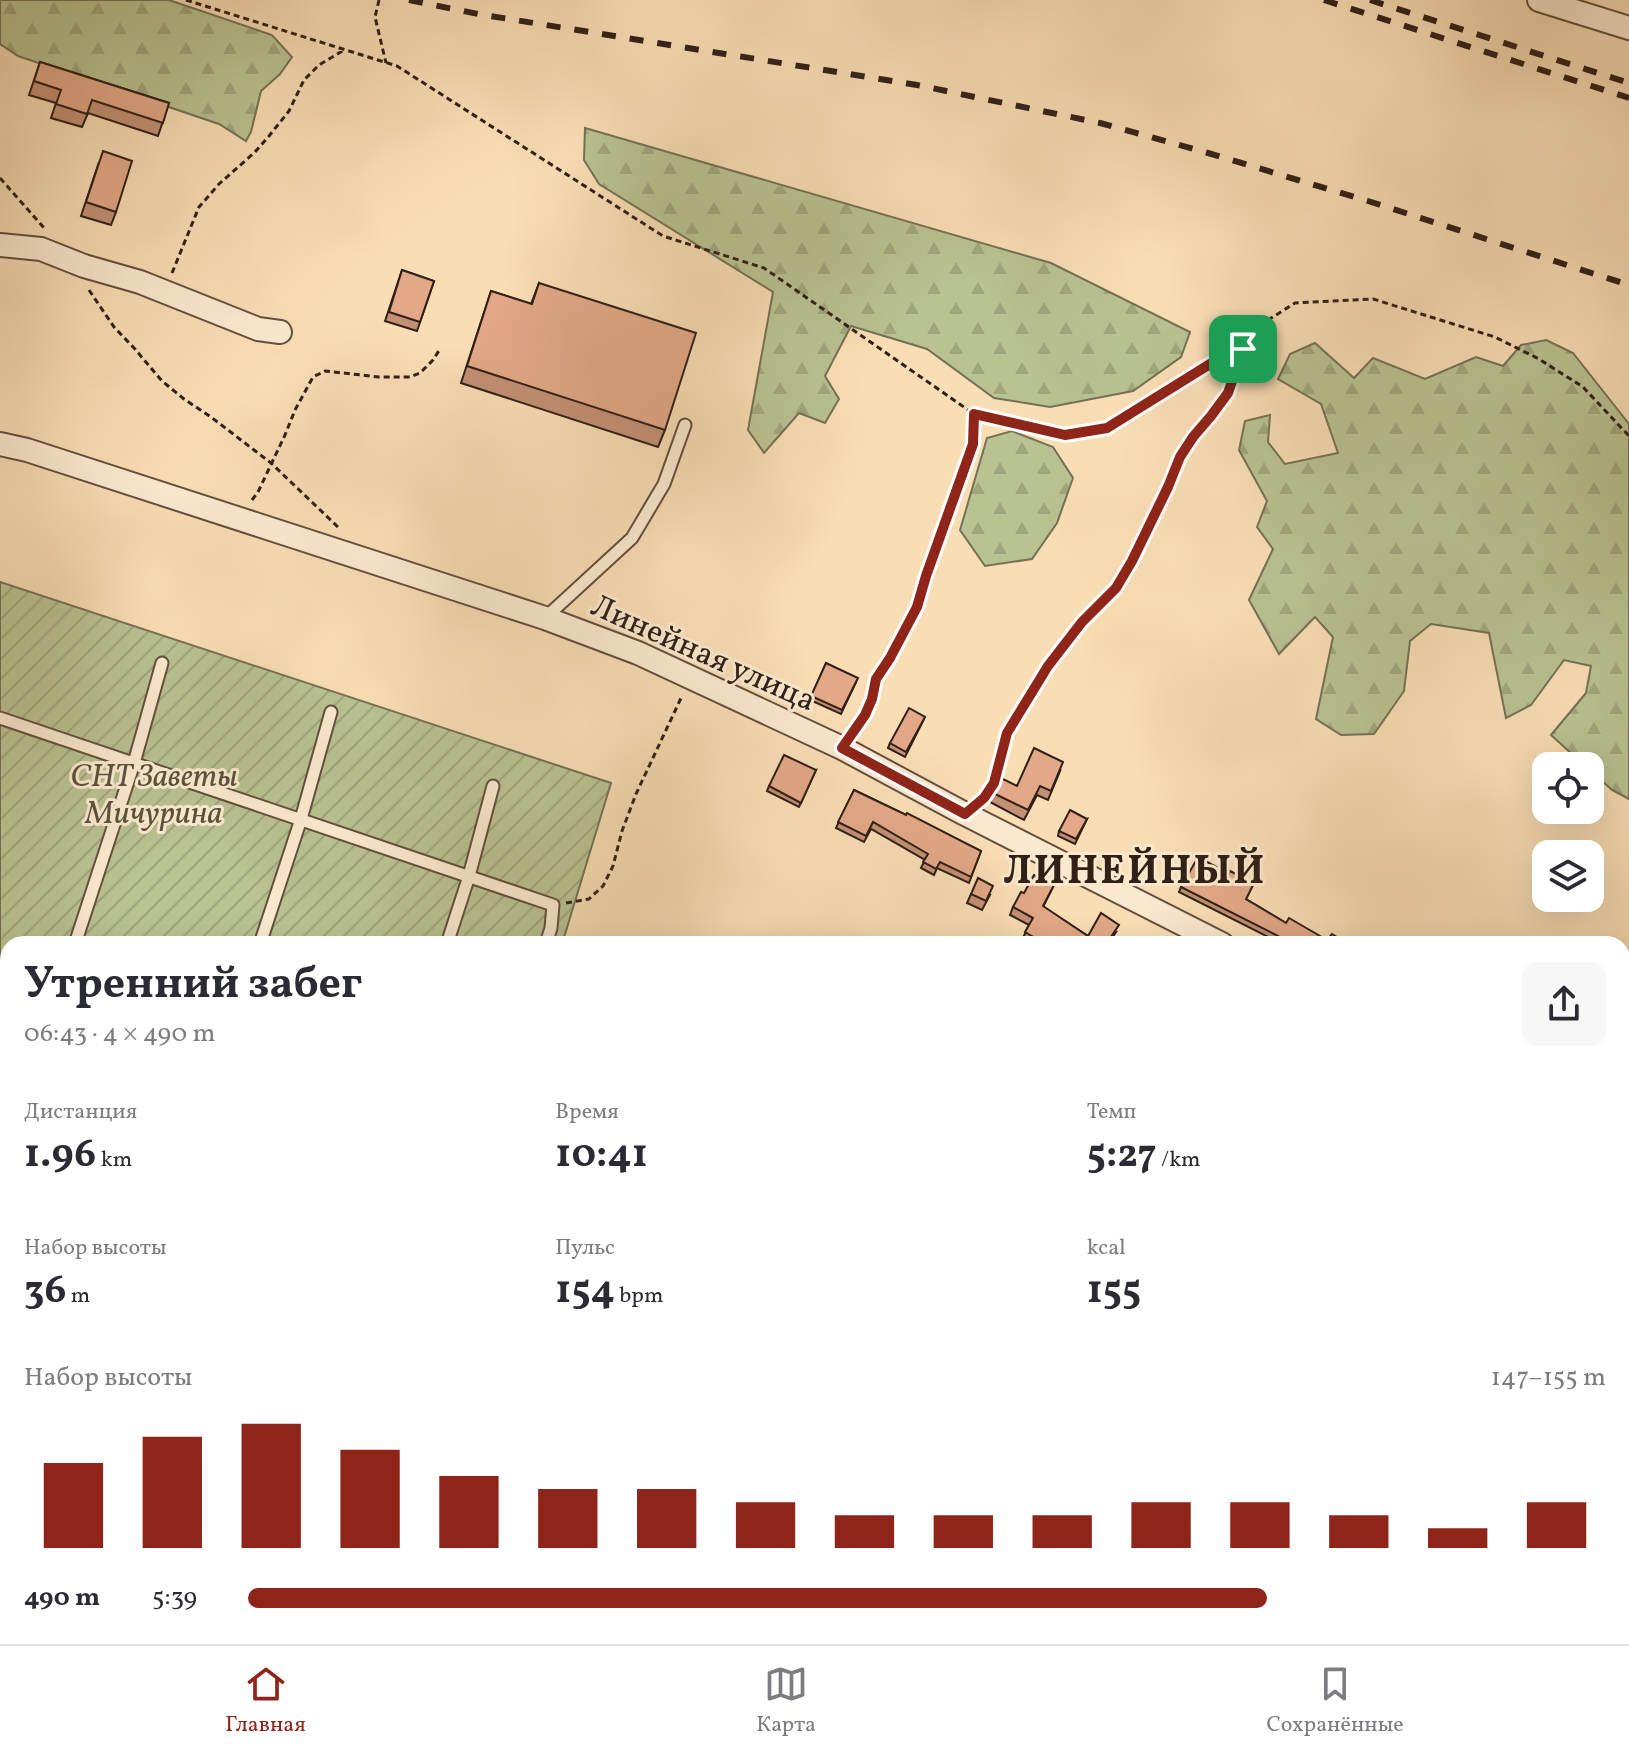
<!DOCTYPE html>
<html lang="ru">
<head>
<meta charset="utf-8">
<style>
	body { margin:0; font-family:Vollkorn,serif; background:#f7f7f7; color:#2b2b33; height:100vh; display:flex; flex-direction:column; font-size:30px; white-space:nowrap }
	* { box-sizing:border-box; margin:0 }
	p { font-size:26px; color:#7c7c81 }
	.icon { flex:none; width:44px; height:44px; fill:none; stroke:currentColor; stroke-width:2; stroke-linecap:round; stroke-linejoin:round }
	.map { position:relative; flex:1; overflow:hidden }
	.sheet { position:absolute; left:0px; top:936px; width:1630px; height:708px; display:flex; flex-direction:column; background:#fff; border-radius:24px 24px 0 0; box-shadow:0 8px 32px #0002 }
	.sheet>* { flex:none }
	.controls { position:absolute; left:1532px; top:752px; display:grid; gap:16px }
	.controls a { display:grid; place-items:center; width:72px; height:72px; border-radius:16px; background:#fff; box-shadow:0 8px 32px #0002; font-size:40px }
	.pin { position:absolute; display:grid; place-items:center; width:68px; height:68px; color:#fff; margin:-34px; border-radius:16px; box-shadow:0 4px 12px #0006 }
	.round { display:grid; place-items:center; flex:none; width:84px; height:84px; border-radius:16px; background:#f7f7f7 }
	.head { display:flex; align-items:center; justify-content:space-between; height:136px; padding:0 24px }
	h1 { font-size:44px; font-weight:700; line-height:60px }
	.figures { display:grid; grid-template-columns:repeat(3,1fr); gap:12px; height:136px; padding:8px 24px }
	.figures div { display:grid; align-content:center }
	.figures b { font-size:40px; font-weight:700 }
	.figures small { font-size:22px; font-weight:400 }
	.figures p { font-size:22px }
	.chart { height:224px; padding:16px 24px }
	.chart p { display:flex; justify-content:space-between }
	.chart svg { width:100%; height:144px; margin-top:8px; stroke:#8f2418; stroke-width:6 }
	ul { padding:0 24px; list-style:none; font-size:26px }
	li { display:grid; grid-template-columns:128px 96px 1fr; align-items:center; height:60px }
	li i { height:20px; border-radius:10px; background:#8f2418 }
	.tabs { display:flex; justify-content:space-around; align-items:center; height:112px; border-top:2px solid #e1e1e2; background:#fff; font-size:22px; color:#7c7c81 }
	.tabs a { display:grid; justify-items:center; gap:4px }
	.tabs .selected { color:#8f2418 }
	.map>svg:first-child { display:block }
</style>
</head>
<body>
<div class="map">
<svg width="1629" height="1644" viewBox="0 0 1629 1644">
	<defs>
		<pattern id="forest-firs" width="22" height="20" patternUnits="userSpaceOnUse" patternTransform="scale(2)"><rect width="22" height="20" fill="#b9c291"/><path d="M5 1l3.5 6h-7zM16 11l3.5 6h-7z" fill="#a0a67c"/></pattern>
		<pattern id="garden-furrows" width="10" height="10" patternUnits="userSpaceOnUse" patternTransform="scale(2)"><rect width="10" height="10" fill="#b9c291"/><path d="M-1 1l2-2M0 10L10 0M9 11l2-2" fill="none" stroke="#a0a67c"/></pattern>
	</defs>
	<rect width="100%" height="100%" fill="#f9ddb5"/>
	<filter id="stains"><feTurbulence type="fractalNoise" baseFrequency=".0025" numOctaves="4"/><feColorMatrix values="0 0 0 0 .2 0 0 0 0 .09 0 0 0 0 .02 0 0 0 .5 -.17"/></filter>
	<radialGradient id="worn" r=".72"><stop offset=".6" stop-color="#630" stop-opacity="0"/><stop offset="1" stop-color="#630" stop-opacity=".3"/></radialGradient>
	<!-- forest -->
	<path fill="url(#forest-firs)" stroke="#757154" stroke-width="2" d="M0,0H169L272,35L292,57L280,74L261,91L251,132L246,141L219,124L18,56L0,44Z
		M585,128L1051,263L1190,332L1181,357L1133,391L1050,407L994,398L927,349L851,326L825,376L839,399L825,423L799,413L764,453L748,430L773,292L599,184L584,160Z
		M1546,340L1573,353L1629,424V799L1612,790L1590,770V766H1585L1551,735L1586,693L1591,666L1564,660L1531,705L1506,718L1489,633L1431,624L1410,641L1404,691L1374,734L1341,735L1316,719L1333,637L1315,617L1279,654L1249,600L1273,549L1257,527L1267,501L1239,450L1245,421L1270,415L1268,442L1285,464L1338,453L1321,404L1278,379L1290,354L1315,343L1354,378L1373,358L1425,379L1476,357L1503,366L1521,345Z
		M1012,431L1053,447L1073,478L1057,523L1032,559L985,566L960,530L987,438Z
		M1622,1371L1629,1380V1644H1575L1573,1636H1622Z"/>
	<!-- garden -->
	<path fill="url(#garden-furrows)" stroke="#757154" stroke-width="2" d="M0,582L611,783L562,944H8V1585L0,1583Z
		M156,1636H350L347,1644H179Z"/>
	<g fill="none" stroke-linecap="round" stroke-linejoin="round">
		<defs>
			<path id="service" d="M545,618L632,538L664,484L685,425
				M0,718L553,905L551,928L546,944
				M75,944L134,763L162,663
				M260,944L301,819L331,712
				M447,944L469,876L493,786
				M0,1175L8,1149
				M0,1577L8,1580
				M171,1636L194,1644
				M223,1644L226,1636
				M325,1644L328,1636"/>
			<path id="minor" d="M1539,0L1629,28
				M0,245L41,249L84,266L140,282L258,329L280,332
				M0,444L27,450L545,618L638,653L842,748L965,814L1222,944
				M0,1141L8,1143
				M1622,1142L1629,1145"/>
		</defs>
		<!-- service casing -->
		<use href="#service" stroke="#634f3e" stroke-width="15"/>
		<!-- minor casing -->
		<use href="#minor" stroke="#634f3e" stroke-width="26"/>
		<!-- path -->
		<path stroke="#312017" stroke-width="3" stroke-dasharray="6 4" stroke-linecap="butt" d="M186,0L397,66L663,236L764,268L974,414L1065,435L1107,428L1210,364L1243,349L1265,322L1295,303L1373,299L1495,337L1539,359L1583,387L1629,436
			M379,0L375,17L386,63
			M0,178L45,229
			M172,273L199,207L219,184L255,152L269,136L289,111L304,80L319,65L344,50
			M89,290L114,327L134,348L162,381L184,399L211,417L271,463L339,528
			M252,500L258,492L285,435L295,410L313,377L325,371L379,377H410L420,373L433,360L440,349
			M852,732L865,715L872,699L876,679L890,658L917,607L926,576L973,444L974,414
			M981,801L994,783L1007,733L1048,666L1064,645L1082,622L1116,588L1132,561L1168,487L1180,457L1193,437L1228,393L1243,350
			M566,903L589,899L603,886L613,866L622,831L636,794L682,696
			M410,1644L413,1636"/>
		<!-- service -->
		<use href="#service" stroke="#fbe9cf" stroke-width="11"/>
		<!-- minor -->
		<use href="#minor" stroke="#fbe9cf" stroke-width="22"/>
		<!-- rail -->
		<path stroke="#312017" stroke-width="6" stroke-dasharray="14 14" stroke-linecap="butt" d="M409,0L478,14L917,85L1100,123L1208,153L1368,201L1629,285
			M1324,0L1629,98
			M1370,0L1629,83"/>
	</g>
	<!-- wall -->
	<path fill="#c29074" stroke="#312017" stroke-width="2" d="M40,62L169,103L158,136L88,113L82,127L51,118L56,103L29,95Z
		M98,165L116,212L111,225L81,216Z
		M402,270L434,281L417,331L385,321Z
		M539,283L665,430L658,447L461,383L491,291L531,304Z
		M826,663L856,682L841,714L810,700Z
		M923,721L905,757L888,748L890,743Z
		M816,770L799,807L767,791L769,786Z
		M1060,771L1048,800L1037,795L1024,820L990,802L993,793Z
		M854,790L981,851L969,883L937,868L934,875L921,868L925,860L871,829L864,842L836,828Z
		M1087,819L1075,844L1058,836L1059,831Z
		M1229,874L1254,883L1246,899L1286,923L1327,940L1345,944H1277L1275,943L1276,941L1179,892L1181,887Z
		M1054,885L1043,907L1088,936L1116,932L1108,944H1030L1022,940L1029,925L1010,915L1013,907L1024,893Z
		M971,894L990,895L982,910L967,903Z
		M1629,1065V1126L1622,1122V1078Z
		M1622,1180L1629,1183V1223L1622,1219Z"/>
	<!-- building -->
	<path fill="#e2a887" stroke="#312017" stroke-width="2" d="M40,62L169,103L163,123L92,100L87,114L56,104L61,90L34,81Z
		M103,151L132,161L116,212L86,202Z
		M402,270L434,281L420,322L389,312Z
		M539,283L696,333L665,430L467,366L491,291L532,304Z
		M826,663L858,678L842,710L811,696Z
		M909,708L925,717L906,752L890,743Z
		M1034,748L1063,762L1051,791L1040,786L1028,810L993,793L1001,778L1017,786Z
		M784,755L816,770L801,803L769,786Z
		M854,790L906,815L907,813L981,851L971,877L940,862L936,869L923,862L928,854L873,822L866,836L838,822Z
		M1070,810L1087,819L1076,839L1059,831Z
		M1198,857L1229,874L1230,871L1254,883L1246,899L1286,923L1289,918L1327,940L1332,934L1345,942L1344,944H1287L1277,938L1278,936L1181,887Z
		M1034,875L1054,885L1043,906L1088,936L1101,913L1119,925L1106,944H1045L1025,932L1033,918L1013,907L1021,892L1024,893Z
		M978,878L993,886L986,901L971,894Z
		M1151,939L1160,944H1148Z
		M1416,940L1424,944H1414Z
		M1629,1065V1115L1622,1111V1078Z
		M1622,1180L1629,1183V1217L1622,1214Z"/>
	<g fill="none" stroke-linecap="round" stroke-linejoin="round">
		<defs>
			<path id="route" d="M1243,349L1228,393L1211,416L1193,437L1180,457L1168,487L1132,561L1116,588L1082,622L1048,666L1007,733L994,783L984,798L965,814L842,748L865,715L872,699L876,679L890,658L917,607L926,576L973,444L974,414L1065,435L1107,428L1210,364Z"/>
		</defs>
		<!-- route casing -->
		<use href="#route" stroke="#fff" stroke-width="16"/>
		<!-- route -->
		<use href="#route" stroke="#8f2418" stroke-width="10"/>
	</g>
	<g text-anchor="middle" stroke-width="6" stroke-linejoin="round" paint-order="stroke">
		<!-- street labels -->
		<g font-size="32" fill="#312017" stroke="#fbe9cf">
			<text transform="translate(704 652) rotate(24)" y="11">Линейная улица</text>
		</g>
		<!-- park labels -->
		<g font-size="32" font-style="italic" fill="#5a513c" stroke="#fbe9cf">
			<text x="154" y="786">СНТ Заветы<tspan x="154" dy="37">Мичурина</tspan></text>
		</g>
		<!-- district labels -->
		<g font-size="40" font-weight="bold" letter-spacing="2" fill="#312017" stroke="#fbe9cf">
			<text x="1135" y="883">ЛИНЕЙНЫЙ</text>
		</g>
	</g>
	<rect width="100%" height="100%" filter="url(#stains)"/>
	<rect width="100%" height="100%" fill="url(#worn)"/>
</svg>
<div class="controls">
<a><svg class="icon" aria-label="locate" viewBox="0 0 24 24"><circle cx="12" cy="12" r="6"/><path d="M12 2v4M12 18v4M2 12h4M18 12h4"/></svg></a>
<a><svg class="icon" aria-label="layers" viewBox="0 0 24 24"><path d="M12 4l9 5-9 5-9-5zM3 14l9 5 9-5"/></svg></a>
</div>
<div class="pin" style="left:1243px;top:349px;background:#1e9e55"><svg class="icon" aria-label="arrive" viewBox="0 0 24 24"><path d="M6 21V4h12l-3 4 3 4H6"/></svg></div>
<section class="sheet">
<div class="head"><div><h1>Утренний забег</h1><p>06:43 · 4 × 490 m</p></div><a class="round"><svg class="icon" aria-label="share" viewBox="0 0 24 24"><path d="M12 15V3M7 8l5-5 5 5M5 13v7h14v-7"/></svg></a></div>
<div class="figures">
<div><p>Дистанция</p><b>1.96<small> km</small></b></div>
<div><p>Время</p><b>10:41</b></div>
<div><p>Темп</p><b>5:27<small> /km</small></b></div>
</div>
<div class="figures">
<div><p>Набор высоты</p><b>36<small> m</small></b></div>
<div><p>Пульс</p><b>154<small> bpm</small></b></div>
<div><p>kcal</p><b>155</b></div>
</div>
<div class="chart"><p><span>Набор высоты</span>147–155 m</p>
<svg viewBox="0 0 160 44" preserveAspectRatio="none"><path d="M5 44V18M15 44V10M25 44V6M35 44V14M45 44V22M55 44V26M65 44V26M75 44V30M85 44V34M95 44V34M105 44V34M115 44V30M125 44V30M135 44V34M145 44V38M155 44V30"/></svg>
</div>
<ul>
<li><b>490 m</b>5:39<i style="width:75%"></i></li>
</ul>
</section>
</div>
<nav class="tabs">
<a class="selected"><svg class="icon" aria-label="home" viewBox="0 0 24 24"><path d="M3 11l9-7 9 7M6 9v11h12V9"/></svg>Главная</a>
<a><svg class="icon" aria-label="map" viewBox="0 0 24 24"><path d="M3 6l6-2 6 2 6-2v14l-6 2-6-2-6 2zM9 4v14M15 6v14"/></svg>Карта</a>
<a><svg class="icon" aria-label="saved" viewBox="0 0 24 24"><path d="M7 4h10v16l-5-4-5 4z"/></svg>Сохранённые</a>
</nav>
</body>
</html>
